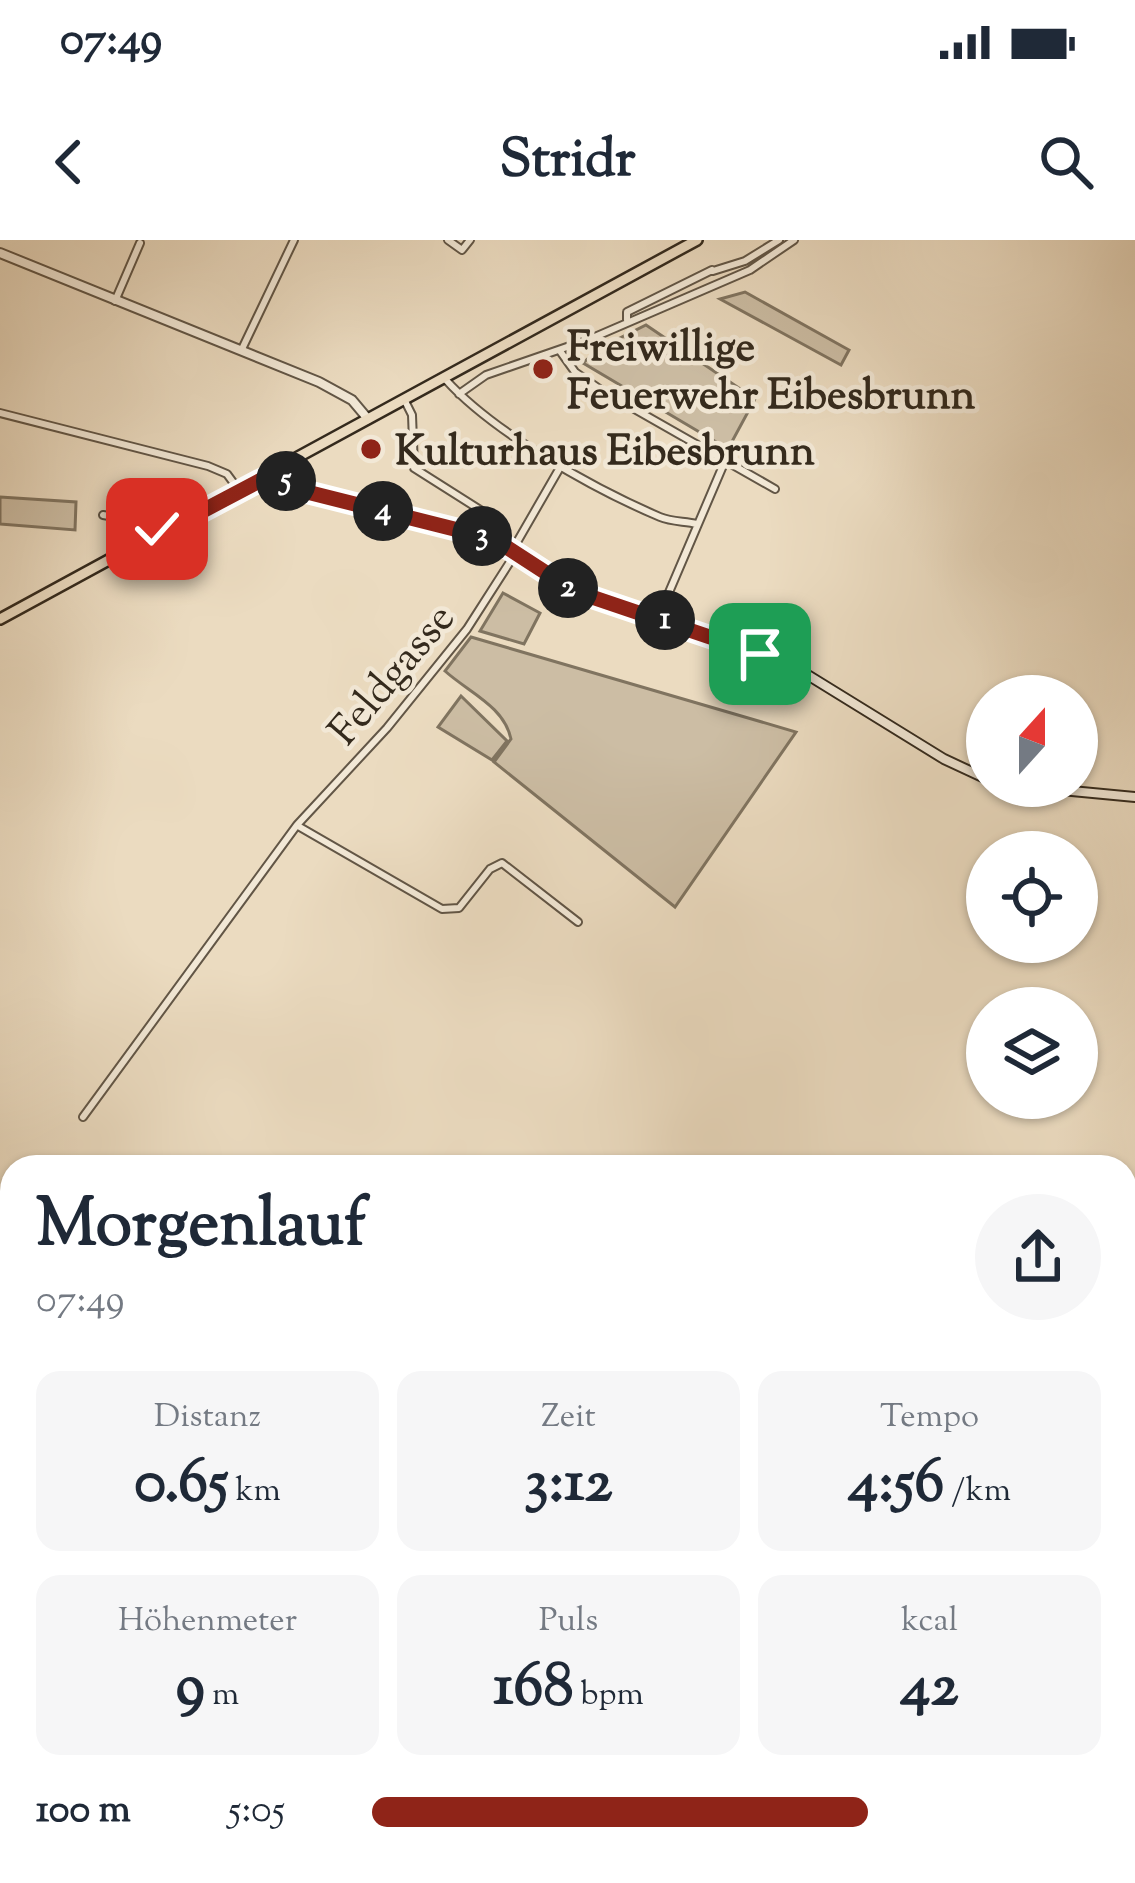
<!DOCTYPE html>
<html lang="de">
<head>
<meta charset="utf-8">
<style>
	body { margin:0; font-family:"Sorts Mill Goudy",serif; background:#f6f6f7; color:#1f2937; height:100vh; display:flex; flex-direction:column; font-size:45px; white-space:nowrap }
	* { box-sizing:border-box; margin:0 }
	p { font-size:39px; color:#747a83 }
	.icon { flex:none; width:66px; height:66px; fill:none; stroke:currentColor; stroke-width:2; stroke-linecap:round; stroke-linejoin:round }
	.map { position:relative; flex:1; overflow:hidden }
	.drawer { position:absolute; left:0px; top:915px; width:1137px; height:729px; display:flex; flex-direction:column; background:#fff; border-radius:36px 36px 0 0; box-shadow:0 3px 9px #0004 }
	.drawer>* { flex:none }
	.needle { width:78px; rotate:21deg }
	.tools { position:absolute; left:966px; top:435px; display:grid; gap:24px }
	.tools a { display:grid; place-items:center; width:132px; height:132px; border-radius:50%; background:#fff; box-shadow:0 3px 9px #0004; font-size:60px }
	.pin { position:absolute; display:grid; place-items:center; width:102px; height:102px; color:#fff; margin:-51px; border-radius:24px; box-shadow:0 6px 18px #0006 }
	.km { position:absolute; width:60px; height:60px; margin:-30px; border-radius:50%; background:#222; color:#fff; font-size:33px; line-height:60px; text-align:center }
	.round { display:grid; place-items:center; flex:none; width:126px; height:126px; border-radius:63px; background:#f6f6f7 }
	.summary { display:flex; align-items:center; justify-content:space-between; height:204px; padding:0 36px }
	h1 { font-size:66px; font-weight:800; line-height:90px }
	.stats { display:grid; grid-template-columns:repeat(3,1fr); gap:18px; height:204px; padding:12px 36px }
	.stats div { display:grid; align-content:center; border-radius:24px; background:#f6f6f7; text-align:center }
	.stats b { font-size:60px; font-weight:800 }
	.stats small { font-size:33px; font-weight:400 }
	.stats p { font-size:33px }
	ul { padding:0 36px; list-style:none; font-size:39px }
	li { display:grid; grid-template-columns:192px 144px 1fr; align-items:center; height:90px }
	li i { height:30px; border-radius:15px; background:#8f2418 }
	.status { display:flex; justify-content:space-between; align-items:center; height:84px; padding:0 60px; background:#fff; direction:ltr }
	.status svg { height:33px; fill:currentColor }
	header { display:flex; justify-content:space-between; align-items:center; height:156px; padding:0 36px; background:#fff; font-size:54px; font-weight:800 }
	.map>svg:first-child { display:block }
</style>
</head>
<body>
<div class="status"><b>07:49</b><svg viewBox="0 0 49 12"><path d="M0 12V9h3v3zM5 12V6h3v6zM10 12V3h3v9zM15 12V0h3v12zM26 1h20v11H26zM47 4h2v5h-2z"/></svg></div>
<header><svg class="icon" aria-label="back" viewBox="0 0 24 24"><path d="M15 5l-7 7 7 7"/></svg>Stridr<svg class="icon" aria-label="search" viewBox="0 0 24 24"><circle cx="10" cy="10" r="6"/><path d="M15 15l6 6"/></svg></header>
<div class="map">
<svg width="1135" height="1643" viewBox="0 0 1135 1643">
	<rect width="100%" height="100%" fill="#ebdbc0"/>
	<filter id="stains"><feTurbulence type="fractalNoise" baseFrequency=".00167" numOctaves="4"/><feColorMatrix values="0 0 0 0 .2 0 0 0 0 .09 0 0 0 0 .02 0 0 0 .5 -.17"/></filter>
	<radialGradient id="worn" r=".72"><stop offset=".6" stop-color="#630" stop-opacity="0"/><stop offset="1" stop-color="#630" stop-opacity=".3"/></radialGradient>
	<!-- green -->
	<path fill="#ccbda4" stroke="#807460" stroke-width="3" d="M745,52L849,110L841,125L720,59Z
		M646,85L755,159L728,209L583,123L600,108Z
		M0,257L76,262L75,290L0,284Z
		M503,353L540,373L524,404L480,391Z
		M471,397L796,492L675,667L494,522L511,499C504,466 468,452 445,431Z
		M461,456L507,501L492,520L438,487Z"/>
	<g fill="none" stroke-linecap="round" stroke-linejoin="round">
		<!-- stream -->
		<path stroke="#7d705e" stroke-width="3" d="M0,1369L12,1398
			M109,1632L113,1643"/>
		<defs>
			<path id="minor" d="M448,0L462,10L470,0
				M713,31L745,21L779,0
				M115,61L140,3
				M627,80V72L712,30
				M242,109L294,0
				M560,111L575,132L601,150L775,249
				M446,140C494,193 594,249 660,277C672,282 685,281 697,284
				M459,154L486,135L590,99L750,30L794,0
				M405,161L412,175L414,228L485,273L494,299
				M0,173L208,226L227,234L238,249
				M103,275L145,282L161,293
				M513,309L562,224
				M658,378L725,221
				M298,586L442,669L459,668L490,629L502,623L578,682
				M83,877L297,585L387,488L467,389L517,311"/>
			<path id="tertiary" d="M0,13L319,142L352,160L368,179"/>
			<path id="secondary" d="M277,231L303,251L507,305L574,351L702,391L798,429L944,519L987,539
				M1019,546L1135,557"/>
			<path id="primary" d="M0,379L697,0"/>
		</defs>
		<!-- minor casing -->
		<use href="#minor" stroke="#625646" stroke-width="10"/>
		<!-- tertiary casing -->
		<use href="#tertiary" stroke="#625646" stroke-width="12"/>
		<!-- secondary casing -->
		<use href="#secondary" stroke="#342a1d" stroke-width="12"/>
		<!-- primary casing -->
		<use href="#primary" stroke="#342a1d" stroke-width="14"/>
		<!-- minor -->
		<use href="#minor" stroke="#f2e8d6" stroke-width="6"/>
		<!-- tertiary -->
		<use href="#tertiary" stroke="#f2e8d6" stroke-width="8"/>
		<!-- secondary -->
		<use href="#secondary" stroke="#f2e8d6" stroke-width="8"/>
		<!-- primary -->
		<use href="#primary" stroke="#ebdbc0" stroke-width="9"/>
	</g>
	<g fill="none" stroke-linecap="round" stroke-linejoin="round">
		<defs>
			<path id="route" d="M157,289L161,293L278,231L303,251L494,299L574,351L760,414"/>
		</defs>
		<!-- route casing -->
		<use href="#route" stroke="#fff" stroke-width="24"/>
		<!-- route -->
		<use href="#route" stroke="#8f2418" stroke-width="15"/>
	</g>
	<!-- markers -->
	<g fill="#8f2418" stroke="#f2e8d6" stroke-width="4.5">
		<circle cx="543" cy="129" r="12"/>
		<circle cx="371" cy="209" r="12"/>
	</g>
	<g text-anchor="middle" stroke-width="9" stroke-linejoin="round" paint-order="stroke">
		<!-- poi labels -->
		<g font-size="42" font-weight="bold" fill="#342a1d" stroke="#f2e8d6" text-anchor="start">
			<text x="567" y="120">Freiwillige<tspan x="567" dy="48">Feuerwehr Eibesbrunn</tspan></text>
			<text x="395" y="224">Kulturhaus Eibesbrunn</text>
		</g>
		<!-- street labels -->
		<g font-size="42" fill="#342a1d" stroke="#f2e8d6">
			<text transform="translate(390 433) rotate(-50)" y="15">Feldgasse</text>
		</g>
	</g>
	<rect width="100%" height="100%" filter="url(#stains)"/>
	<rect width="100%" height="100%" fill="url(#worn)"/>
</svg>
<div class="tools">
<a><svg class="needle" viewBox="-14 -14 28 28"><path d="M0-13l5 13h-10z" fill="#e53935"/><path d="M0 13l5-13h-10z" fill="#747a83"/></svg></a>
<a><svg class="icon" aria-label="locate" viewBox="0 0 24 24"><circle cx="12" cy="12" r="6"/><path d="M12 2v4M12 18v4M2 12h4M18 12h4"/></svg></a>
<a><svg class="icon" aria-label="layers" viewBox="0 0 24 24"><path d="M12 4l9 5-9 5-9-5zM3 14l9 5 9-5"/></svg></a>
</div>
<div class="pin" style="left:760px;top:414px;background:#1e9e55"><svg class="icon" aria-label="arrive" viewBox="0 0 24 24"><path d="M6 21V4h12l-3 4 3 4H6"/></svg></div>
<div class="pin" style="left:157px;top:289px;background:#d93025"><svg class="icon" aria-label="check" viewBox="0 0 24 24"><path d="M5 12l5 5 9-10"/></svg></div>
<b class="km" style="left:665px;top:380px">1</b>
<b class="km" style="left:568px;top:348px">2</b>
<b class="km" style="left:482px;top:296px">3</b>
<b class="km" style="left:383px;top:271px">4</b>
<b class="km" style="left:286px;top:241px">5</b>
<section class="drawer">
<div class="summary"><div><h1>Morgenlauf</h1><p>07:49</p></div><a class="round"><svg class="icon" aria-label="share" viewBox="0 0 24 24"><path d="M12 15V3M7 8l5-5 5 5M5 13v7h14v-7"/></svg></a></div>
<div class="stats">
<div><p>Distanz</p><b>0.65<small> km</small></b></div>
<div><p>Zeit</p><b>3:12</b></div>
<div><p>Tempo</p><b>4:56<small> /km</small></b></div>
</div>
<div class="stats">
<div><p>Höhenmeter</p><b>9<small> m</small></b></div>
<div><p>Puls</p><b>168<small> bpm</small></b></div>
<div><p>kcal</p><b>42</b></div>
</div>
<ul>
<li><b>100 m</b>5:05<i style="width:68%"></i></li>
</ul>
</section>
</div>
</body>
</html>
